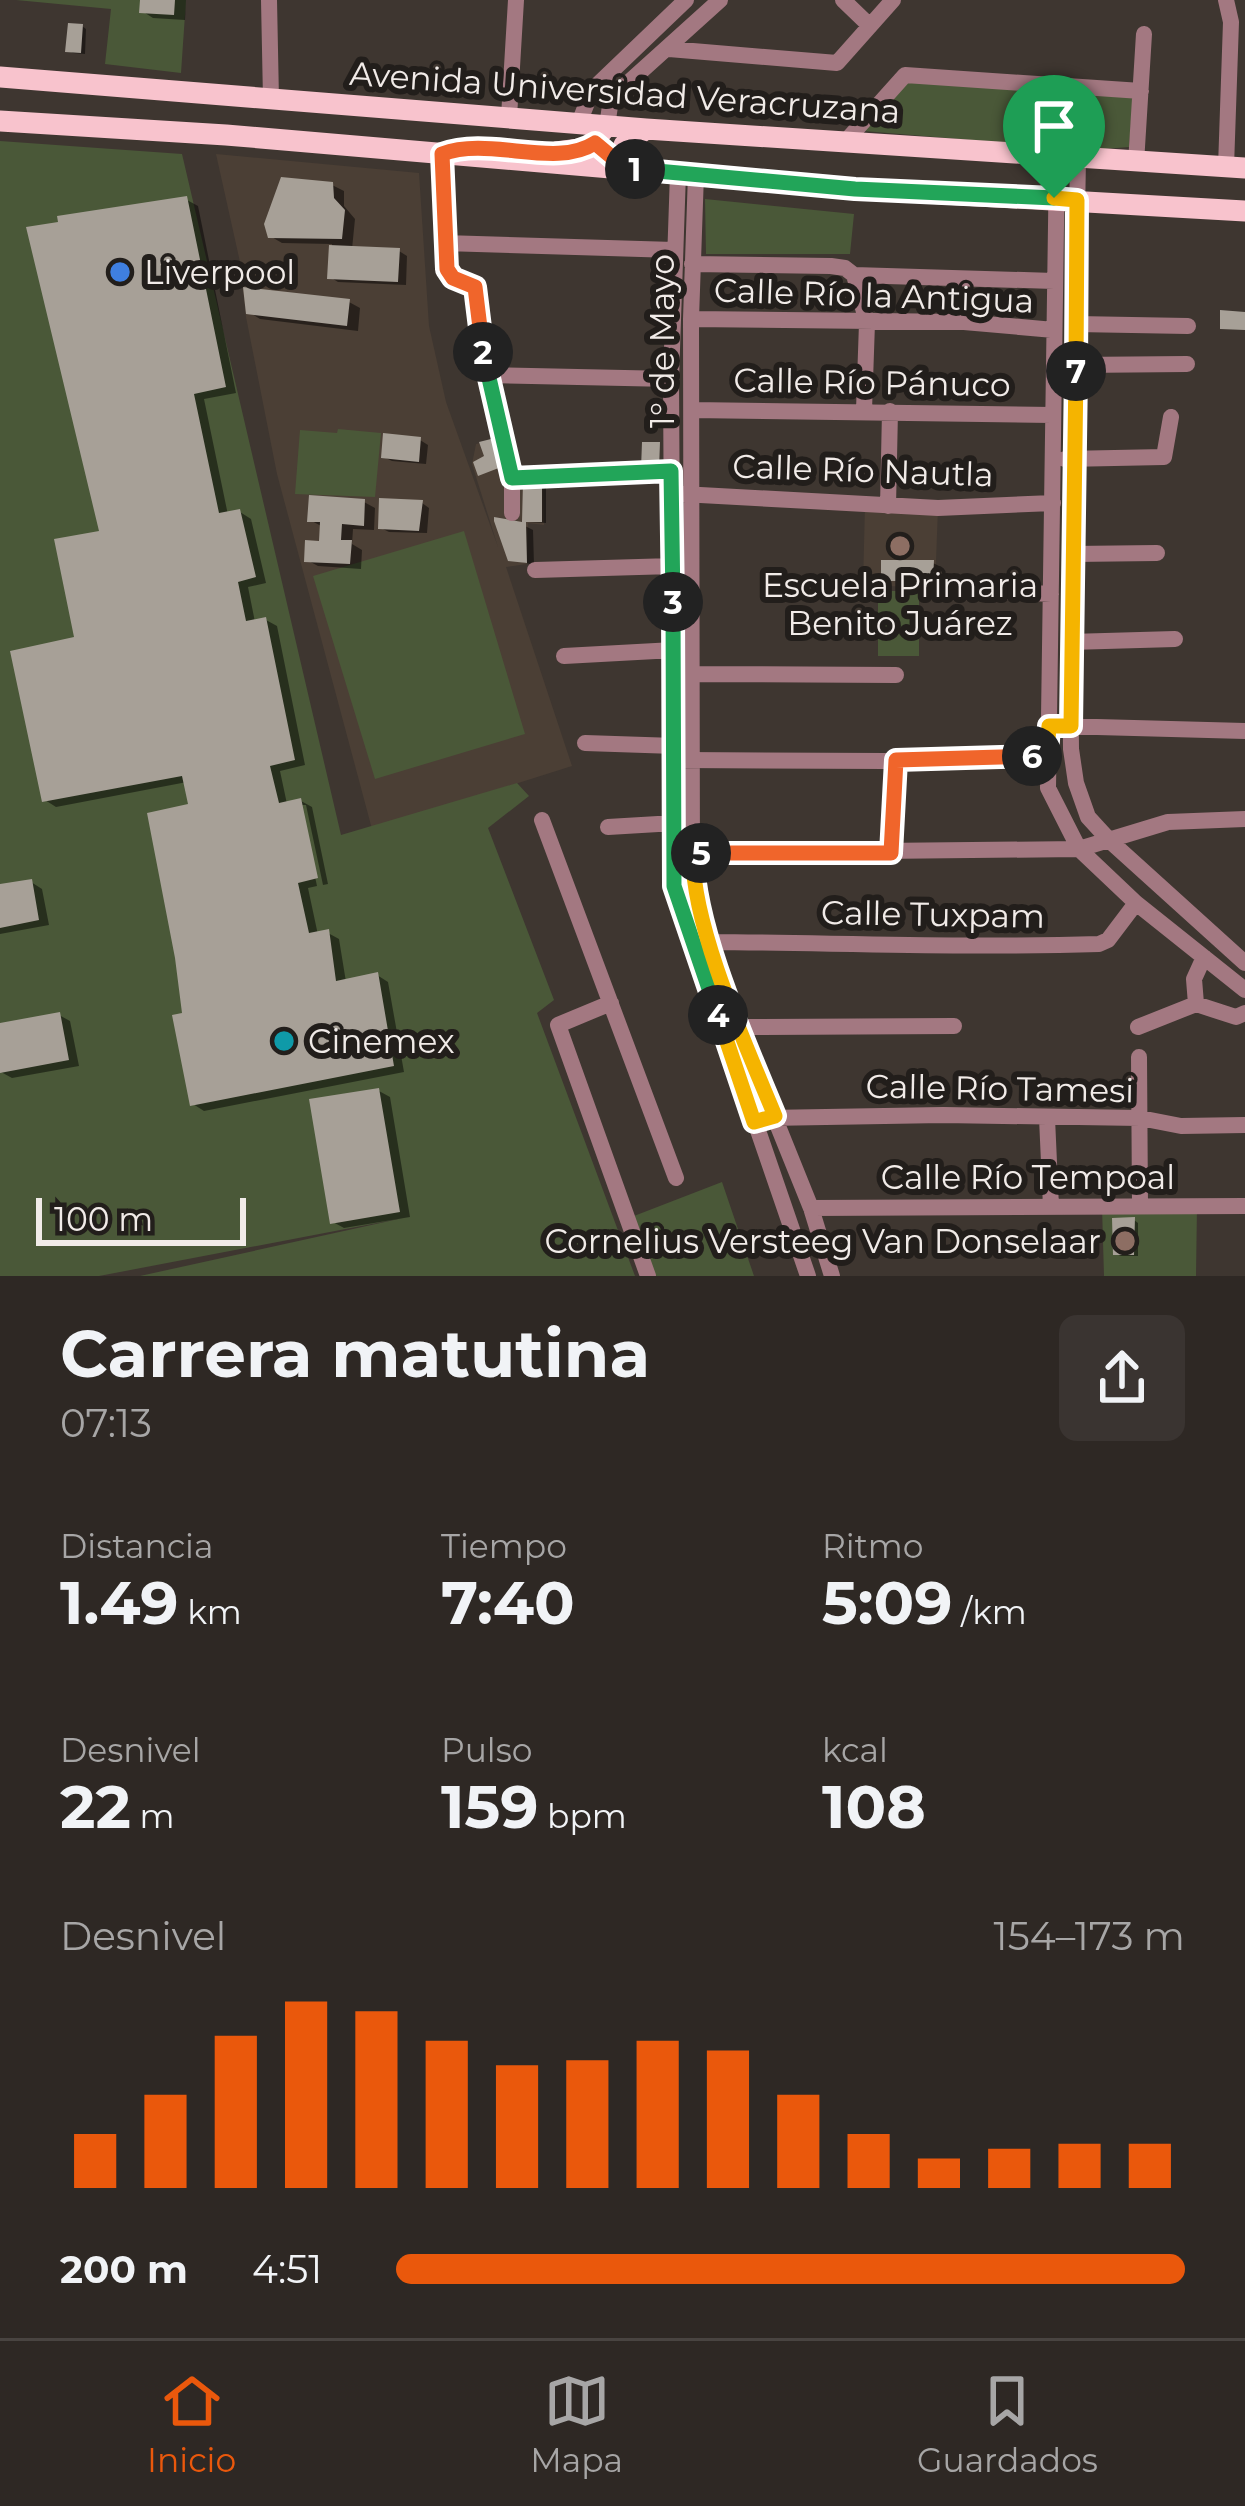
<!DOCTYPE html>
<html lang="es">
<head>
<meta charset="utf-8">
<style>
	body { margin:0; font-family:Montserrat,sans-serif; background:#3a3431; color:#f1f3f6; height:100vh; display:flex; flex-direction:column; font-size:45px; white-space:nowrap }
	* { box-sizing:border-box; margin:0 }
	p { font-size:39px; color:#a7a6a6 }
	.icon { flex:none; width:66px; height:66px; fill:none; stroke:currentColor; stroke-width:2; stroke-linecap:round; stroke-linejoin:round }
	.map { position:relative; height:1276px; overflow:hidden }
	.panel { display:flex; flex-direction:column; background:#2e2824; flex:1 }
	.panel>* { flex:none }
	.scale { position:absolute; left:36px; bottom:30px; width:210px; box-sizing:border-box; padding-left:12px; border:6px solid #f1ebe8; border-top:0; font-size:33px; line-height:42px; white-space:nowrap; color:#f1ebe8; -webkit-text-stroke:9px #221e1b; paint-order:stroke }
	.pin { position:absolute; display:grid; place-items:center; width:102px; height:102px; color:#fff; margin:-123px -51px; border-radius:50% 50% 50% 0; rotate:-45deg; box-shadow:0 0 12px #0007 }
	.pin .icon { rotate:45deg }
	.km { position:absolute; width:60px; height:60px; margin:-30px; border-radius:50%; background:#222; color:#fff; font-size:33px; line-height:60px; text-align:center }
	.round { display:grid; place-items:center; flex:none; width:126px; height:126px; border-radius:18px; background:#3a3431 }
	.overview { display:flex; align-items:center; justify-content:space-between; height:204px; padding:0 60px }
	h1 { font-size:66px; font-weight:700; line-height:90px }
	.stats { display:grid; grid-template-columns:repeat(3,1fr); gap:18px; height:204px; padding:12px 60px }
	.stats div { display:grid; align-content:center }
	.stats b { font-size:60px; font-weight:700 }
	.stats small { font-size:33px; font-weight:400 }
	.stats p { font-size:33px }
	.chart { height:336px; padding:24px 60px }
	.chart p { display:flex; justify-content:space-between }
	.chart svg { width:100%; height:216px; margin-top:12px; stroke:#ea580c; stroke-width:6 }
	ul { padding:0 60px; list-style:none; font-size:39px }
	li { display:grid; grid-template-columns:192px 144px 1fr; align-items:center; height:90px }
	li i { height:30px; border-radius:15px; background:#ea580c }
	.tab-bar { display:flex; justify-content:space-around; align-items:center; height:168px; border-top:3px solid #494441; background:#2e2824; font-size:33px; color:#a7a6a6 }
	.tab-bar a { display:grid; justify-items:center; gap:6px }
	.tab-bar .current { color:#ea580c }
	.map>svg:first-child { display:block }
</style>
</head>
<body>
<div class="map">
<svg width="1245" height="1276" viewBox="0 0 1245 1276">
	<rect width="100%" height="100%" fill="#3e3630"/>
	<!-- built -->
	<path fill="#4b3f35" d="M216,154L419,173L429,326L446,402L498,547L472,464L476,444L507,437L515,466L543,467L544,525L528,523L527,564L506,567L572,766L372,829L277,474L246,317L240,262Z
		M865,505L938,508L935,588L863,585Z"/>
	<!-- green -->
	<path fill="#4a5838" d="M16,0H186L181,73L105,64L111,9Z
		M906,79L1133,97L1129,147L1091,150L864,131Z
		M0,141L182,154L341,835L517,783L529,796L488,828L554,1000L537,1013L635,1276H140L403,1218L99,1276H0Z
		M705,199L854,214L850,254H706Z
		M338,429L381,433L375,497L295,494L300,430L337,433Z
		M464,531L525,734L375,779L313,576Z
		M878,591H919V656H878Z
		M722,1182L754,1276H655L634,1216Z
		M1197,1206L1196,1276H1104L1102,1207Z"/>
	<!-- shadow -->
	<path fill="#0007" d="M143,0H186L185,20L153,18L142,11Z
		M82,26L86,29L85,54L73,53L68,50Z
		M332,185L344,191V206L355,219L352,249L399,251L407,256L406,285L338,282L330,277L332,244L282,243L270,236Z
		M187,200L198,206L236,393L204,399L228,515L240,512L251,519L266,583L248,587L255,622L266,620L277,626L305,765L280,771L287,804L301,801L312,807L328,884L323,885L306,805H300L317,886L308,888L318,935L328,933L339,939L346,982L377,975L388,982L404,1072L204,1111L193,1104L191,807L187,782L56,807L45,800L102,533Z
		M349,302L360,308L358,331L260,319L249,312Z
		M420,440L428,445L426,464L392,461L384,457Z
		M541,486L546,488V523L529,522L525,520Z
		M364,502L375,508L374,530L353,529L352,544L362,550L361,569L318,566L307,560L322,544L323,527L310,520Z
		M422,503L429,508L427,533L389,532L381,528Z
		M525,526L533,530L534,565L510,559Z
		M933,563L941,567L940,583L892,580Z
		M31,882L42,889L49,925L0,934V887Z
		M59,1015L70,1021L79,1066L12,1078L1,1072L0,1027Z
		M379,1091L390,1097L410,1217L344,1228L333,1222Z
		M1134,1220L1138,1223V1256H1121L1116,1254Z"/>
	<!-- building -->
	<path fill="#a7a097" d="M140,0H175L174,15L139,13Z
		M68,23L83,24L81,53L65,52Z
		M281,177L333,182L334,198L345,210L342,239L268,238L264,224Z
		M187,196L226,387L194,394L219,513L240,509L256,577L238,582L246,621L266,617L295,760L270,766L279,803L301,798L318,878L298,883L309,933L329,929L336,981L378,972L394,1066L190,1106L172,1015L182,1013L175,958L147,813L188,804L182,776L42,802L10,651L74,637L54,539L99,531L26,227L58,222L57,216Z
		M329,245L400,248L398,282L327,279Z
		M243,287L350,299L347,326L246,314Z
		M1220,310L1245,312V330L1220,329Z
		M383,433L421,437L419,462L381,458Z
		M499,437L509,464L478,476L473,462L484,456L479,442Z
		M642,442H660L659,469H641Z
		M523,482L542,483V522H526L527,563L508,561L494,521V517L522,522Z
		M309,495L365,499L364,526L342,524L341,540H352L350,564L304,562L305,540L319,541L320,522H307Z
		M379,498L423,500L419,531L378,529Z
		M881,560H934L933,581H887L881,577Z
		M32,879L39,920L0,928V884Z
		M60,1012L69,1060L0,1073V1023Z
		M379,1088L400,1212L330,1224L309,1099Z
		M1135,1217L1134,1255H1113L1112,1218Z"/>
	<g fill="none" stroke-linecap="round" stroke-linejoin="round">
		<!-- minor -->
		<path stroke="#a37881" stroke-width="16" d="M269,0L271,99
			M843,0L870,26
			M1226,0L1231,22L1226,167
			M669,49L837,63L893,0
			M509,117L516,0
			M579,123L592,90L686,0
			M607,126L610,106L618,92L720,0
			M845,142L905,75L1141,91
			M442,154L447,269L453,278L474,287L493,407L512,478
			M1057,155L1048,788L1079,849L1136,903L1245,990
			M1078,157L1070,642L1071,749L1076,783L1088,817L1110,841L1245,963
			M1136,163L1144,34
			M678,173L671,379L674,886L808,1276
			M696,174L691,319L692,882L738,1027L811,1208L832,1276
			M444,243L674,250
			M692,264L831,266L845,268L854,275L1054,281
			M854,275L867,323L864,410
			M691,319L964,322L1054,330
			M1076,324L1188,326
			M1076,365L1187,364
			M487,375L671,379
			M692,410L1052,415
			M1065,459L1164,457L1171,417
			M682,494L938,508L1053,503
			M888,506L890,411
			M512,513V478L671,471
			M1073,554L1157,553
			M535,570L673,566
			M935,588L1051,594
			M1070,642L1175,639
			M564,656L674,650
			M692,674L896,675
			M1060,726L1245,731
			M585,743L675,746
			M682,760L886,761L1047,755
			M542,820L676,1178
			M608,827L675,823
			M682,853L1079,849L1168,822L1245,819
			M891,853L895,760
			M711,942C841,943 969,948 1099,944L1108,940L1136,903
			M611,1003L558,1025L648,1276
			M1196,1004L1194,979L1204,957
			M738,1027L954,1026
			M1138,1027L1196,1004L1236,1017L1245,1013
			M1139,1057L1140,1206
			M767,1118L943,1115L1140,1118L1181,1126L1245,1125
			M1047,1118L1051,1207
			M811,1208L1245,1206"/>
		<!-- major -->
		<path stroke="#f8c3cd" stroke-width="21" d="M0,77L646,129L1245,168
			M0,121L226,135L855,189L1245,211
			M556,152L588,148L607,126
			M626,169L620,159L624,145L646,129"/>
	</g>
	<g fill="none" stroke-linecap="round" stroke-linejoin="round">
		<defs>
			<path id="split-1" d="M635,169L855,189L1054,198"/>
			<path id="split-2" d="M483,352L475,287L453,278L447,269L442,154C490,136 555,169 595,143L626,169H635"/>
			<path id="split-3" d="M483,352L512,478L671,471L673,602"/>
			<path id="split-4" d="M673,602L674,886L718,1015"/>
			<path id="split-5" d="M701,853H693C691,925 747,1048 775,1116L754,1122L718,1015"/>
			<path id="split-6" d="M701,853H891L896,760L1032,756"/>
			<path id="split-7" d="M1032,756L1047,755L1049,726H1071L1076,371"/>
			<path id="split-8" d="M1054,198L1077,200L1076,371"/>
		</defs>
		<!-- split-1 casing -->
		<use href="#split-1" stroke="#fff" stroke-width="24"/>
		<!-- split-2 casing -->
		<use href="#split-2" stroke="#fff" stroke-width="24"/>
		<!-- split-3 casing -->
		<use href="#split-3" stroke="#fff" stroke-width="24"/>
		<!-- split-4 casing -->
		<use href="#split-4" stroke="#fff" stroke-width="24"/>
		<!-- split-5 casing -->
		<use href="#split-5" stroke="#fff" stroke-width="24"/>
		<!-- split-6 casing -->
		<use href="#split-6" stroke="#fff" stroke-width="24"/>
		<!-- split-7 casing -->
		<use href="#split-7" stroke="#fff" stroke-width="24"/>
		<!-- split-8 casing -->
		<use href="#split-8" stroke="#fff" stroke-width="24"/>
		<!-- split-1 -->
		<use href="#split-1" stroke="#22a559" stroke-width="15"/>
		<!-- split-2 -->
		<use href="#split-2" stroke="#f0652b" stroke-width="15"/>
		<!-- split-3 -->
		<use href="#split-3" stroke="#22a559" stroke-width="15"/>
		<!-- split-4 -->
		<use href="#split-4" stroke="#22a559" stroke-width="15"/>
		<!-- split-5 -->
		<use href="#split-5" stroke="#f5b400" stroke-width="15"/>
		<!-- split-6 -->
		<use href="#split-6" stroke="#f0652b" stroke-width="15"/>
		<!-- split-7 -->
		<use href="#split-7" stroke="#f5b400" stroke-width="15"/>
		<!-- split-8 -->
		<use href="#split-8" stroke="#f5b400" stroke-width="15"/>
	</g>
	<!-- markers -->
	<circle fill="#3f7fe0" stroke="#221e1b" stroke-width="4.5" cx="120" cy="272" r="12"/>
	<g fill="#8d6e63" stroke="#221e1b" stroke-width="4.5">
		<circle cx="900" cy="546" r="12"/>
		<circle cx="1125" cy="1241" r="12"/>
	</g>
	<circle fill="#0f9aa8" stroke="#221e1b" stroke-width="4.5" cx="284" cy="1041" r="12"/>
	<g text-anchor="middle" stroke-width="12" stroke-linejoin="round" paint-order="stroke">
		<!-- street labels -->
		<g font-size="33" fill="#f1ebe8" stroke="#221e1b">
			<text transform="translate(625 92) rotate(4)" y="12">Avenida Universidad Veracruzana</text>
			<text transform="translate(874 295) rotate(2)" y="12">Calle Río la Antigua</text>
			<text transform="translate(662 341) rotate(-90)" y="12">1° de Mayo</text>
			<text transform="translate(872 382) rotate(1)" y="12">Calle Río Pánuco</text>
			<text transform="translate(863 470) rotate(2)" y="12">Calle Río Nautla</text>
			<text transform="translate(933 914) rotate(1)" y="12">Calle Tuxpam</text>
			<text transform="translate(1000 1088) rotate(1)" y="12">Calle Río Tamesi</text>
			<text x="1028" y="1189">Calle Río Tempoal</text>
		</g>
		<!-- poi labels -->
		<g font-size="33" fill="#f1ebe8" stroke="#221e1b" text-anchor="start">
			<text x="144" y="284">Liverpool</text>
			<text x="900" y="597" text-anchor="middle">Escuela Primaria<tspan x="900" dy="38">Benito Juárez</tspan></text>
			<text x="308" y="1053">Cinemex</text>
			<text x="1101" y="1253" text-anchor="end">Cornelius Versteeg Van Donselaar</text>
		</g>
	</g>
</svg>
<div class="scale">100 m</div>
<div class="pin" style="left:1054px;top:198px;background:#1e9e55"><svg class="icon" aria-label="arrive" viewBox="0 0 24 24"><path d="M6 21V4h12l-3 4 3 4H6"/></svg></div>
<b class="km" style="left:635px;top:169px">1</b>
<b class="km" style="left:483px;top:352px">2</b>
<b class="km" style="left:673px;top:602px">3</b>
<b class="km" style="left:718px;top:1015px">4</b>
<b class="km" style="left:701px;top:853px">5</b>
<b class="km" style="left:1032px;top:756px">6</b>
<b class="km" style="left:1076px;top:371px">7</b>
</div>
<section class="panel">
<div class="overview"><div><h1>Carrera matutina</h1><p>07:13</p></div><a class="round"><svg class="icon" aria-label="share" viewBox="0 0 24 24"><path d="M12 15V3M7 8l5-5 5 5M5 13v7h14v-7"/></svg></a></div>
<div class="stats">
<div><p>Distancia</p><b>1.49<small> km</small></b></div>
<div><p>Tiempo</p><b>7:40</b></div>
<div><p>Ritmo</p><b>5:09<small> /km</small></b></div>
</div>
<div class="stats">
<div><p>Desnivel</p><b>22<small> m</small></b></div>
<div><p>Pulso</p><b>159<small> bpm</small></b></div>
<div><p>kcal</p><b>108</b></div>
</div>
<div class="chart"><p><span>Desnivel</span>154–173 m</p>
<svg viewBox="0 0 160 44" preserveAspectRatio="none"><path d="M5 44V33M15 44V25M25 44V13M35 44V6M45 44V8M55 44V14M65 44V19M75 44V18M85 44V14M95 44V16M105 44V25M115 44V33M125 44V38M135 44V36M145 44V35M155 44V35"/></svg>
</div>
<ul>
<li><b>200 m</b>4:51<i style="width:100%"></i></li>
</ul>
</section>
<nav class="tab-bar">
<a class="current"><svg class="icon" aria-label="home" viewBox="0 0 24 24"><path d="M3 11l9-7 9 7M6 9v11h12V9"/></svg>Inicio</a>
<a><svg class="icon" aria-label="map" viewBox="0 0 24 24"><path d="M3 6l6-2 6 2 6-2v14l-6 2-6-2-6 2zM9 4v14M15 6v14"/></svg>Mapa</a>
<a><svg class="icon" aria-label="saved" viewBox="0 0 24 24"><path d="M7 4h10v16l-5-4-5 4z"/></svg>Guardados</a>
</nav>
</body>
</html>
